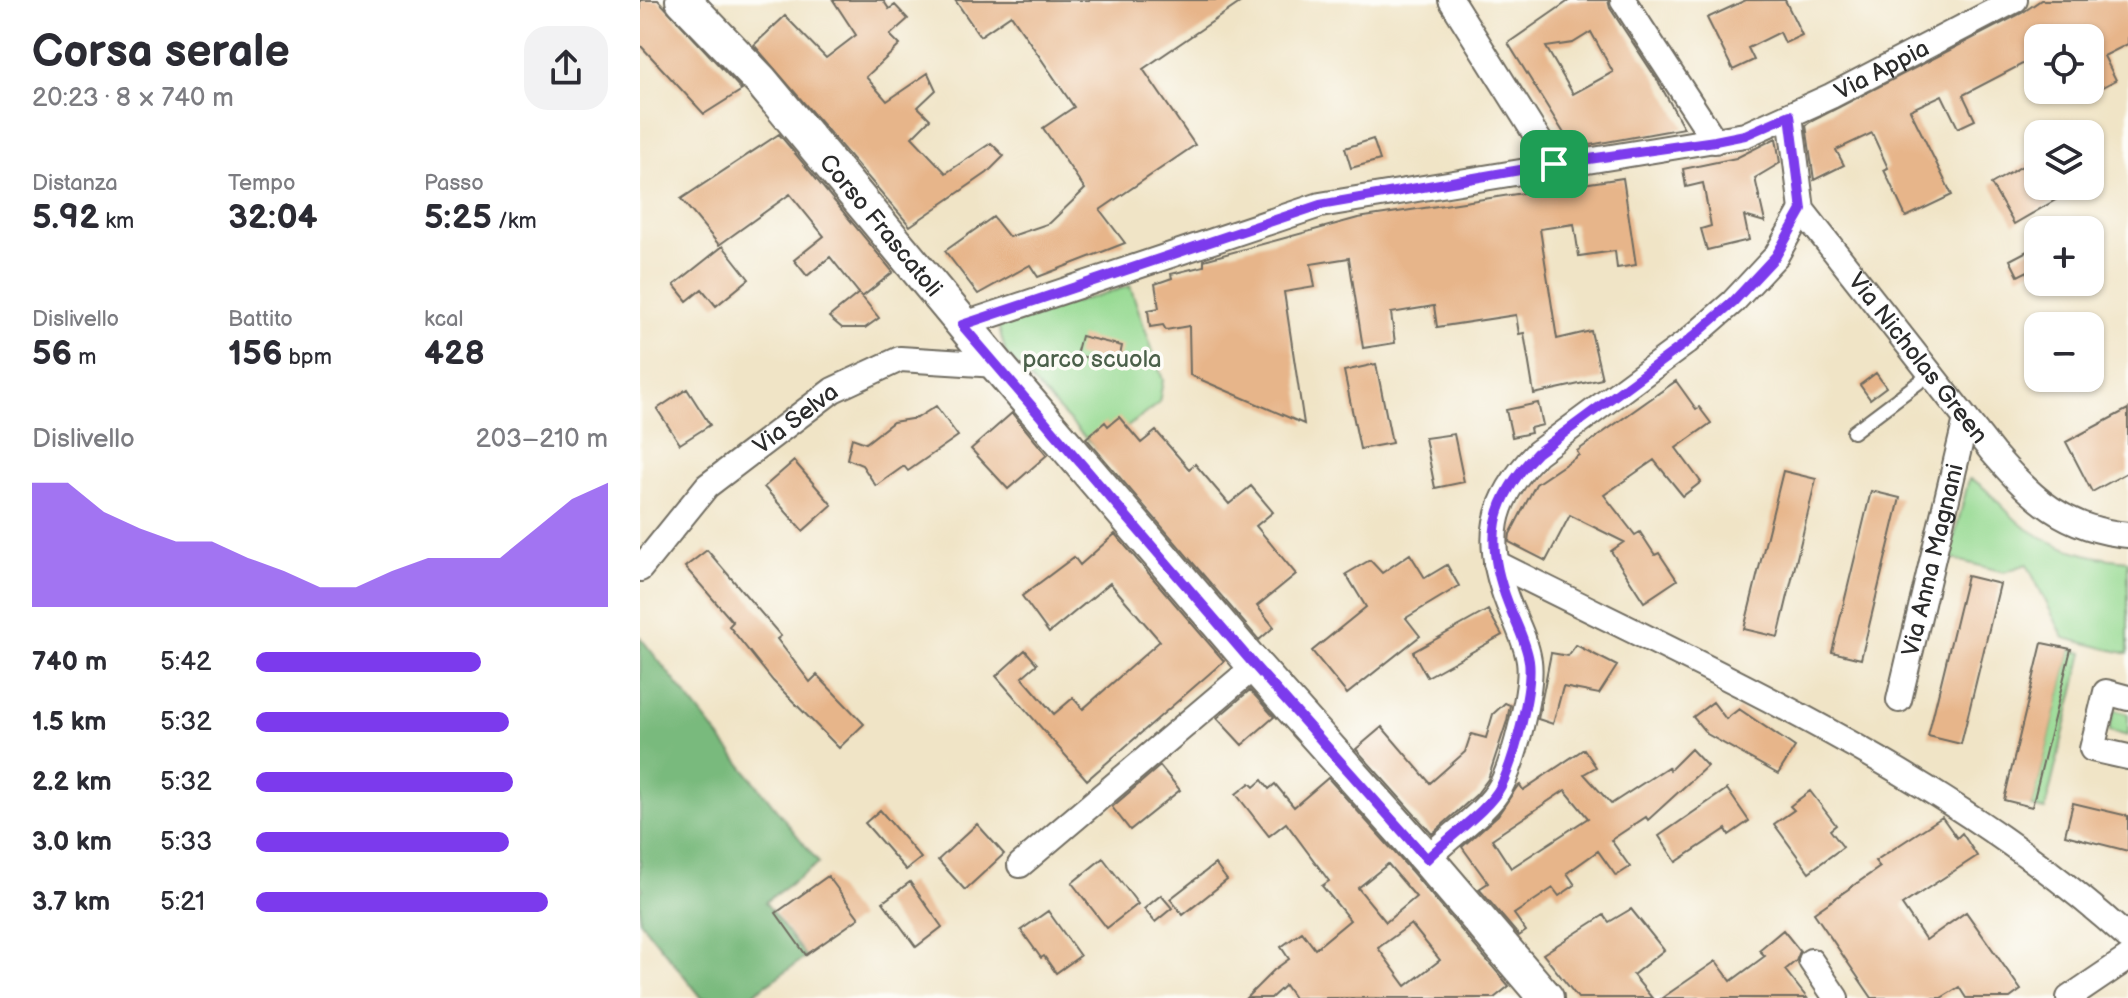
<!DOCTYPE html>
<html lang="it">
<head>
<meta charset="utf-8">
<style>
	body { margin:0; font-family:"Balsamiq Sans",sans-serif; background:#f2f2f3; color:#2b2b33; height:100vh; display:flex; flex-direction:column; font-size:30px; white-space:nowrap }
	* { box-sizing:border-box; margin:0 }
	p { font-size:26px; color:#7c7c81 }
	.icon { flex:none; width:44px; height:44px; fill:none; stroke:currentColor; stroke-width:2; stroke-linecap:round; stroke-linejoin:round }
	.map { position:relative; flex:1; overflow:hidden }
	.side { display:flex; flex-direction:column; background:#fff; width:640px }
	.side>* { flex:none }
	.controls { position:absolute; left:1384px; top:24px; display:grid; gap:16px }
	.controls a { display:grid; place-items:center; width:80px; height:80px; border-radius:16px; background:#fff; box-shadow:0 2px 6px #0004; font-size:40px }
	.pin { position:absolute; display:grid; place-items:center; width:68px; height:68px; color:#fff; margin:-34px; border-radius:16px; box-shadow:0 4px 12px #0006 }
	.round { display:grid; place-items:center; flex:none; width:84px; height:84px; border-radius:24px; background:#f2f2f3 }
	.overview { display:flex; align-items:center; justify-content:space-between; height:136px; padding:0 32px }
	h1 { font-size:44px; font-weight:700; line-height:60px }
	.stats { display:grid; grid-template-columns:repeat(3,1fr); gap:12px; height:136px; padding:8px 32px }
	.stats div { display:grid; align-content:center }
	.stats b { font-size:34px; font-weight:700 }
	.stats small { font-size:22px; font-weight:400 }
	.stats p { font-size:22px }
	.chart { height:224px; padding:16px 32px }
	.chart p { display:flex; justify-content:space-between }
	.chart svg { width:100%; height:144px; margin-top:8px; fill:#7c3aed; opacity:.7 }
	ul { padding:0 32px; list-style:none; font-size:26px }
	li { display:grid; grid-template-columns:128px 96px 1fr; align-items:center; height:60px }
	li i { height:20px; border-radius:10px; background:#7c3aed }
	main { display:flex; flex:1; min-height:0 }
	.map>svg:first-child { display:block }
</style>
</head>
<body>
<main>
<section class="side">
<div class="overview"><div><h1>Corsa serale</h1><p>20:23 · 8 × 740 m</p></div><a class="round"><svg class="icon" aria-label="share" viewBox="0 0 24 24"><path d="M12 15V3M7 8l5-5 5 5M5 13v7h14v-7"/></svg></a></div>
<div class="stats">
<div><p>Distanza</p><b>5.92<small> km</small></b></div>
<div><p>Tempo</p><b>32:04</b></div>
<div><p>Passo</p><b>5:25<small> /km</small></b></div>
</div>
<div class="stats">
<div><p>Dislivello</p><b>56<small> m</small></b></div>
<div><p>Battito</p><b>156<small> bpm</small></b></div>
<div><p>kcal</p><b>428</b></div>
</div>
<div class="chart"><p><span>Dislivello</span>203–210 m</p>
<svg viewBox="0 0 160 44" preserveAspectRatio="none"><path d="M0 44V6L10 6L20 15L30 20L40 24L50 24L60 29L70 33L80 38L90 38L100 33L110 29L120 29L130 29L140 20L150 11L160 6V44z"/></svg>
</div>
<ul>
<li><b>740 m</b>5:42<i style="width:64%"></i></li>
<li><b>1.5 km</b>5:32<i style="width:72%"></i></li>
<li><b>2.2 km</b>5:32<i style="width:73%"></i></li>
<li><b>3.0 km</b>5:33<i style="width:72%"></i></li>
<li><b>3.7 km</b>5:21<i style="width:83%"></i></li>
</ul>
</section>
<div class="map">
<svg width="1488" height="998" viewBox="0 0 1488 998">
	<rect width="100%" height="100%" fill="#fdfcf7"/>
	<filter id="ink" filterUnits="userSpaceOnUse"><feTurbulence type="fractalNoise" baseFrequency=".0125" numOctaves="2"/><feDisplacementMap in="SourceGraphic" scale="16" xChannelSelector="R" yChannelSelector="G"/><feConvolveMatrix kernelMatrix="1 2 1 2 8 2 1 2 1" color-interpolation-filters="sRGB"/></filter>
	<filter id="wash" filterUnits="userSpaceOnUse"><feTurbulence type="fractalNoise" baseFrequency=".006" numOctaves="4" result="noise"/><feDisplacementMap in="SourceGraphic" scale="32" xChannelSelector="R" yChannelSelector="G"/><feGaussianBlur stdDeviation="1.8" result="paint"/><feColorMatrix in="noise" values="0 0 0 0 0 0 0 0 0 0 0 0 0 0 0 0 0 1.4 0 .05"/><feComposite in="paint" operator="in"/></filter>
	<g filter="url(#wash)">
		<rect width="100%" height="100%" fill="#f0e4c6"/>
		<!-- green -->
		<path fill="#97da93" stroke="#61825f" stroke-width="2" d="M490,286L523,380L519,403L457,450L366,354L358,325Z
			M1329,479C1342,480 1370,518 1386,528C1416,548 1452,558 1488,561V654L1424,638L1387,564L1364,572L1309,558Z
			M1431,649L1443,653L1405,810L1392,807Z
			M1474,710L1488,714V736L1469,731Z"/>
		<!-- forest -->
		<path fill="#79ba7d" stroke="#527254" stroke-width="2" d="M0,637L179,863L125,902L166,957L107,998H62L0,921V892L3,889L0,884Z"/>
		<g id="blocks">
			<!-- building -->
			<path fill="#e7b58a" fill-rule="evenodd" d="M0,0H18L102,90L64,114L0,45Z
				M193,0H243L249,9L255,5L268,19L250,35L260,45L226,77L247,101L288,73L296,90L278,107L290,119L272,137L306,173L351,143L364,156L347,173L270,226L114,45L145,16L186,58L216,35Z
				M315,0H604L503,69L555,145L460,210L485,243L398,277L390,265L338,294L305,251L353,217L369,237L410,223L445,189L403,128L434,107L371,15L340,36Z
				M930,0H968L970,8L1018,81L1044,128L933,148L868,43ZM951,32L973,72L933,94L906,47L933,43Z
				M1106,0H1145L1162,35L1145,43L1140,32L1108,48L1114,60L1093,70L1067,18Z
				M1401,0H1488V44L1464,56L1476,80L1450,94V38H1398V56L1323,95L1335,120L1318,128L1302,95L1270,110L1312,195L1266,217L1244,170L1248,168L1232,133L1196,150L1204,165L1174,180L1166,125L1170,122L1382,13Z
				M139,134L253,272L222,297L190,257L167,276L154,260L184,236L150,194L79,245L41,199Z
				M1136,138L1140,163L1115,178L1125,222L1104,216L1109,240L1067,250L1061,229L1071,226L1063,183L1046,187L1043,169L1096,158Z
				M733,139L740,160L711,168L705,148Z
				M1398,157V186H1412L1419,198L1374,224L1351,184Z
				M983,178L996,265L977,268L975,251L939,256L934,224L900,229L917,339L951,331L962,379L894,394L884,333L879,334L876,315L797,327L794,306L751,313L755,343L723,348L709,258L671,264L675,287L644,292L664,424L550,375L549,326L526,330L523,325L510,327L508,310L519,308L515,284L532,278L531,274L564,266V260L718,218Z
				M83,246L109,279L76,306L62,289L47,301L34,285Z
				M1391,249L1398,266L1378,276L1370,260Z
				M219,293L239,318L225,328H202L189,317Z
				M441,336L482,346L478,365L436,355Z
				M736,364L752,443L720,449L704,371Z
				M1236,373L1246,387L1230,399L1220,385Z
				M1036,381L1056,409L1059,407L1071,423L1036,448L1061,482L1043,496L1014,460L964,495L995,535L1000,532L1015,555L1019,553L1037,580L1004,602L971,551L984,542L930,515L906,561L869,542L870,534L896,484L939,455L937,451Z
				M47,389L70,425L40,444L17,409Z
				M898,403L903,425L890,428L891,433L872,437L866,410Z
				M296,406L318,436L268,471L264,466L236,486L222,465L207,459L212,438L226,443L253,422L277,418Z
				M1488,409V472L1452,492L1426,442Z
				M372,413L407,455L368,489L331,449Z
				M479,417L501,443L516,431L549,469L555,464L589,504L611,486L633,512L616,526L656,574L617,606L634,627L619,640L446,438L465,422L468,426Z
				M814,434L824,482L795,488L785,438Z
				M154,461L192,505L163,531L124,487Z
				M1143,471L1176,479L1138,637L1104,629Z
				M1231,491L1260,498L1221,659L1192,652Z
				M475,534L584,661L447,780L356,676L385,650L397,664L382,677L414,714L433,698L443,709L520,641L470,583L409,633L382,596L434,557L440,565Z
				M67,550L141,636L137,639L170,682L177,675L224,724L199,748L133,681L89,626L93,622L45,567Z
				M770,554L785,578L807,565L819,586L766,618L780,636L707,694L672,651L726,607L706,574L730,560L742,573Z
				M1327,576L1360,584L1321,744L1288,736Z
				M848,610L862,635L787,677L773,652Z
				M1402,643L1431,649L1392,807L1364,800Z
				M936,645L977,666L959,694L923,687L913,724L898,719L911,653L928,656Z
				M610,690L634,717L602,745L577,718Z
				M1073,702L1086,719L1099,709L1155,747L1138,774L1067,734L1053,717Z
				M865,703L870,705L867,721L848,779L836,795L792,834L716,749L742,727L790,783L825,752L831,734L846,738L853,714Z
				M944,749L956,767L944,774L971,804L1028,767L1030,770L1051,749L1067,766L1008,820L1006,817L971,840L990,867L976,876L958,851L927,873L935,885L919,896L913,888L874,914L886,931L879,936L839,889L848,883L822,847L858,815L877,787L880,785L883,790ZM925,790L948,818L871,868L852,839Z
				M520,766L540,790L490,830L472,807Z
				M688,778L772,872L869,986L854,998H654L645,985L631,998H606L634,970L649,959L641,947L662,932L675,949L710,920L682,886L689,881L646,823L629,836L596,794L610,783L614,787L622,780L629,789L635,784L654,807ZM748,864L776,897L746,922L718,888ZM771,924L800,960L766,986L738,948Z
				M1087,789L1109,821L1089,835L1086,829L1036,862L1019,836Z
				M1170,791L1196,825L1190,830L1203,847L1169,872L1134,824L1154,810L1150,806Z
				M1433,803L1488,816V851L1425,835Z
				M240,810L281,858L266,870L225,823Z
				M1302,817L1317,838L1322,833L1337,856L1262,905L1286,940L1326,912L1381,990L1370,998H1326L1319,987L1301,998H1232L1174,913L1240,867L1235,861Z
				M337,824L364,854L325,890L298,860Z
				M463,858L498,904L467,928L432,883Z
				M575,864L587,880L543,915L530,899Z
				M188,876L219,918L166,955L136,913Z
				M270,882L302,927L276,947L243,902Z
				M521,895L532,908L515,922L504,909Z
				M991,909L1024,950L993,975L1012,998H938L903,954L964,915L969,922Z
				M408,911L440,956L416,973L404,956L401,958L381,930Z
				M1143,930L1160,951L1156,961L1145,970L1167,998H1022L1076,961L1091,981L1125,956L1119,950Z"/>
		</g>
	</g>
	<g filter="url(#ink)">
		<use href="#blocks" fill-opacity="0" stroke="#706c61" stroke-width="2"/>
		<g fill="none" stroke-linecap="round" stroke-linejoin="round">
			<defs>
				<path id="lane" d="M1213,432L1290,374"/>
				<g id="street">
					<path d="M811,0L914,164"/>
					<path d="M983,0L1075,141"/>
					<path id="s1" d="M1150,115L1162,210L1353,453C1392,499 1425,529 1488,535"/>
					<path id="s2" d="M322,325L680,205L1105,135L1191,96L1375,0"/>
					<path d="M856,563C1072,672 1308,773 1488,938"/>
					<path id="s3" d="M0,569L67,486L193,390L260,359L357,365"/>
					<path d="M1488,698L1466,692L1452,749L1488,757"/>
					<path id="s4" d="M1259,700L1326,419"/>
					<path d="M787,859C808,836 847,813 861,786C874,761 893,689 889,661C886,641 876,622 868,603C844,541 850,501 897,453L1047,342L1093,302L1136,256L1162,210"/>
					<path d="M380,865L615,666"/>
					<path d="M1171,961L1196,998"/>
					<path d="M1429,998L1488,958"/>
				</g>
				<g id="secondary">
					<path id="s5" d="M43,0L121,81L357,365L615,666L787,859L906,998"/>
				</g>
			</defs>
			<!-- lane casing -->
			<use href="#lane" stroke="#706c61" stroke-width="16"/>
			<!-- street casing -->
			<use href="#street" stroke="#706c61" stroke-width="28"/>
			<!-- secondary casing -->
			<use href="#secondary" stroke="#706c61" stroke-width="38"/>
			<!-- lane -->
			<use href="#lane" stroke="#fff" stroke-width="12"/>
			<!-- street -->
			<use href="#street" stroke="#fff" stroke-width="24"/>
			<!-- secondary -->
			<use href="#secondary" stroke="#fff" stroke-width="34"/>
		</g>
	</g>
	<g fill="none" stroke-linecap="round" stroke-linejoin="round" filter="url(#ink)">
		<defs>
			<path id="route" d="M1150,115L1162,210L1136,256L1093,302L1047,342L897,453C850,501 844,541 868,603C875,622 886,641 889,661C893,689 874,760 861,786C849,810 807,838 787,859L615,666L322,325L680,205L914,164L1075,141L1105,135Z"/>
		</defs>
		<!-- route casing -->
		<use href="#route" stroke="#fff" stroke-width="16"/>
		<!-- route -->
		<use href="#route" stroke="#7c3aed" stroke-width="10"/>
	</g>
	<g text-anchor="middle" stroke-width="7" stroke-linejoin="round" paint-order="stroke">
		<!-- street labels -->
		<g font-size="24" fill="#2b2b2b" stroke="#fdfcf7">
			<text dy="8" stroke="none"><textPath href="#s2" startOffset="960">Via Appia</textPath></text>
			<text dy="8" stroke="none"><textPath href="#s5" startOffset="300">Corso Frascatoli</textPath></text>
			<text dy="8" stroke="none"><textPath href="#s1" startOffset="284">Via Nicholas Green</textPath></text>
			<text dy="8" stroke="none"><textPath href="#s3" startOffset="218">Via Selva</textPath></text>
			<text dy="8" stroke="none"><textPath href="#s4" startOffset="144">Via Anna Magnani</textPath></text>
		</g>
		<!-- park labels -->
		<g font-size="24" fill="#4b604a" stroke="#fdfcf7">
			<text x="452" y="367">parco scuola</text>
		</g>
	</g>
</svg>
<div class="controls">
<a><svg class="icon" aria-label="locate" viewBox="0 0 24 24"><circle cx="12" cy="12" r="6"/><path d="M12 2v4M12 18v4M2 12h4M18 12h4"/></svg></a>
<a><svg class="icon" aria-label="layers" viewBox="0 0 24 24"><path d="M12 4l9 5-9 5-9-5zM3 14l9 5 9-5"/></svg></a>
<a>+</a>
<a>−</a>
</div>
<div class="pin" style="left:914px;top:164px;background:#1e9e55"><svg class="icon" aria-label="arrive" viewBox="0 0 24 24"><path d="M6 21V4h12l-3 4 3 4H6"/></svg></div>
</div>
</main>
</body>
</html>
